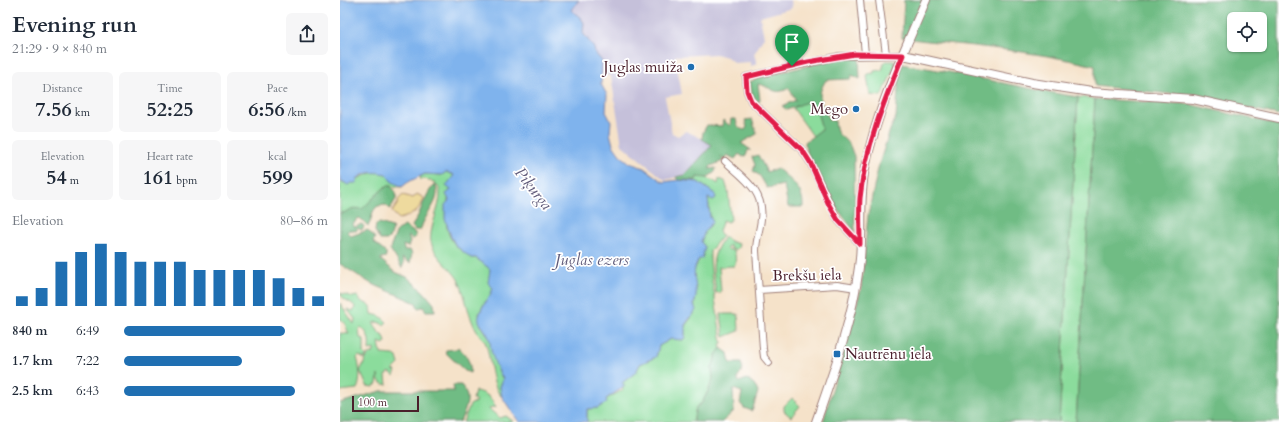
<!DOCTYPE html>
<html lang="en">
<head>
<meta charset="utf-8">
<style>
	body { margin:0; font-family:Cardo,serif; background:#f6f6f7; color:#1f2937; height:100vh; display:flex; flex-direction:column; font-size:15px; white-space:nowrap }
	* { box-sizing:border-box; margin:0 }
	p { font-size:13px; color:#747a83 }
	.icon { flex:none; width:22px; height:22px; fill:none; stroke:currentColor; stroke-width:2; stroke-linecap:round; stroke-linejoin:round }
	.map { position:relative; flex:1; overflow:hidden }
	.panel { display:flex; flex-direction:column; background:#fff; width:340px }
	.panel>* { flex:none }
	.controls { position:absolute; left:887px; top:12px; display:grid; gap:8px }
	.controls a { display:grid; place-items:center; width:40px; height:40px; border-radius:6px; background:#fff; box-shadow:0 1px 3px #0004; font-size:20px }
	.scale { position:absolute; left:12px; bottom:10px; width:67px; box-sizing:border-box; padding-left:4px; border:2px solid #4a1f2b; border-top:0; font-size:11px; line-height:14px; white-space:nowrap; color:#4a1f2b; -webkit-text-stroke:3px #fff; paint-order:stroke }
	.pin { position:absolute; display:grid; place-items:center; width:34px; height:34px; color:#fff; margin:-41px -17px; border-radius:50% 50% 50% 0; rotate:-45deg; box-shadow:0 0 4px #0007 }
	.pin .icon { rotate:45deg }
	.round { display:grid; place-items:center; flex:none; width:42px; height:42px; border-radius:6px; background:#f6f6f7 }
	.summary { display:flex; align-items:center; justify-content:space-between; height:68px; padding:0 12px }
	h1 { font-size:22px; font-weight:700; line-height:30px }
	.stats { display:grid; grid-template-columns:repeat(3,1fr); gap:6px; height:68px; padding:4px 12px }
	.stats div { display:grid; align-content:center; border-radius:6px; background:#f6f6f7; text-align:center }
	.stats b { font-size:20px; font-weight:700 }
	.stats small { font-size:11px; font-weight:400 }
	.stats p { font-size:11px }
	.chart { height:112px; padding:8px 12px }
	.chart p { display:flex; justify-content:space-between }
	.chart svg { width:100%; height:72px; margin-top:4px; stroke:#1f6fb2; stroke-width:6 }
	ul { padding:0 12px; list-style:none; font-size:13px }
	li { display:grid; grid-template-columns:64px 48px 1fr; align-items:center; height:30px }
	li i { height:10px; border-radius:5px; background:#1f6fb2 }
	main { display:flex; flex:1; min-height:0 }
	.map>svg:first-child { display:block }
</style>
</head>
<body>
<main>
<section class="panel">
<div class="summary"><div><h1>Evening run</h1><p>21:29 · 9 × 840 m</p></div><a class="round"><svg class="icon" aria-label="share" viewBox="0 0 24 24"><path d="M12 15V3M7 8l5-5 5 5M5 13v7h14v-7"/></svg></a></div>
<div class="stats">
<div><p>Distance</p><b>7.56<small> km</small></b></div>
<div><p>Time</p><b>52:25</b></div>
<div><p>Pace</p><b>6:56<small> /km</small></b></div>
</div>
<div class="stats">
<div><p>Elevation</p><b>54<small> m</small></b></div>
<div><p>Heart rate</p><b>161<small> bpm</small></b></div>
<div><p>kcal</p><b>599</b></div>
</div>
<div class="chart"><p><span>Elevation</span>80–86 m</p>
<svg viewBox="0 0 160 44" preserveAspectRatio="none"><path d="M5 44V38M15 44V33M25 44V17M35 44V11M45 44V6M55 44V11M65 44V17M75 44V17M85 44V17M95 44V22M105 44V22M115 44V22M125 44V22M135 44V27M145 44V33M155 44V38"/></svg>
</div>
<ul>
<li><b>840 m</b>6:49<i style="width:79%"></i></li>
<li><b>1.7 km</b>7:22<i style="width:58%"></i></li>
<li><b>2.5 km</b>6:43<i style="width:84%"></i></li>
</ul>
</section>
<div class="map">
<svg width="939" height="422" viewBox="0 0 939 422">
	<rect width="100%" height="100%" fill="#fff"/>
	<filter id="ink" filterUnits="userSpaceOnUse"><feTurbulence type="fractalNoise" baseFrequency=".025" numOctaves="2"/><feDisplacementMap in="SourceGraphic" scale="8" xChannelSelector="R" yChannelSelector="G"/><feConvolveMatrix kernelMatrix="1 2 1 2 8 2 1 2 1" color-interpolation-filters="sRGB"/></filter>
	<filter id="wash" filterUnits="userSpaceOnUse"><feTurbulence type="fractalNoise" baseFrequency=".012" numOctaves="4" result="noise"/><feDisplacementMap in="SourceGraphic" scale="16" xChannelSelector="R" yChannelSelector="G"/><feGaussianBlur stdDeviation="0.9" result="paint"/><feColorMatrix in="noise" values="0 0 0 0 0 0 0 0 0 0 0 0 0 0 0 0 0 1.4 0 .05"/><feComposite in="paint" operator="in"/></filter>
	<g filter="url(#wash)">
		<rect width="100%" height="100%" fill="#f5e2c9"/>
		<!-- industrial -->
		<path fill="#c5c0da" d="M239,0H451L452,8L420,17L424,37L414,54L417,64L411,66L410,62L394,63L387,57L376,54L335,56L342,94L325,97L332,133L338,136L346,131L373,144L345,175L325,180L282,145L271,76L262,74V61L255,53L247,37L243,33L244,23L241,18L231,10Z"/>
		<!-- green -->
		<path fill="#8bdc9c" stroke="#6a7e64" d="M545,61H554L555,66L543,93L541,96L530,95L527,76L528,74L534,73V71L542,70Z
			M738,97L755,99L736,422H719Z
			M470,100L478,115L482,129L473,136L453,108Z
			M37,172L46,174L51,180L62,187L46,186L22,209L14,208L4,213H0V180L2,183C16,183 24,173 37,172Z
			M106,172L114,175C109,198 98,225 116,246C121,251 127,254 131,258H136L150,269L153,288L151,296L145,302L139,313L141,327C154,337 153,364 163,379L160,387L162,397C151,388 151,356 145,342C143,338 139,335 136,330C128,315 126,297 119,281C113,269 94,257 91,242C87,221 118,183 83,179L81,180L80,177L85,174L102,175Z
			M362,176L374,181L378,184L379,179L385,181L388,191L391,220L387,222L383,220L379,231L382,236L370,251V259L372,280L382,343L380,344L381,348L376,355L372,369L373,379L369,389L362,403L356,407L353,422H247V409L258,408L266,399L283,390L281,384L296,372L300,364L316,357L319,346L331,339L343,340L345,337V326L354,314L356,288L353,281L354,271L359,259L362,258L365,247L361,242L365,231L371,225L368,198L375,194L358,182L338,180H356L357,177Z
			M384,237L392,242L399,244L398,248L395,250L390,248V245L387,247V249L394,251C396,256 396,262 394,266L379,267L381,292L376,293C373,267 369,260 384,237Z
			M0,293L13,297L17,296L21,301L31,306L32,314L40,316L47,322L44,325L38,322L33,323L40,334L44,336L46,342L43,344L39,342L41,354L54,355L57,357L59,364L53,370L56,371L54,376L50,372L46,375L47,385L41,383L38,379V375L37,384L33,387L27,386L20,371L28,355L34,352V349L29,350C30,340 29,334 21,327L19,329L20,338L24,339V353L26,355L25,359L19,356L17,358C20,366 21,382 17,389L0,391V333L9,334L4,322L0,319V303L14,324L15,319L7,309L13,311L16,308C12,301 3,301 0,293Z
			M381,314H398L399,331L384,337Z
			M135,391C146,392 152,398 156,408L152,407L149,409L160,418L166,416L174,422H123L130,405L137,401L133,399Z
			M452,398L460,406L451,417L444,411V406Z"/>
		<!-- forest -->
		<path fill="#70bc84" stroke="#5d6e58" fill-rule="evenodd" d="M564,0H939V115L859,97L755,86V66C692,50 627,46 562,38ZM894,19H920V45H894Z
			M519,56L520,79L512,75L511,79L486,80C474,99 483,102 489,120L495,121C497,137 499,133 508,143C511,146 512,152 514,156L515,232L490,199L466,150L465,142L482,129L478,115L469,101L447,110L442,106L456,100L449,88C434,97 431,86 418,84L420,100L418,103L412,93L410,82L418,78L495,59Z
			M560,64C620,72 678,88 738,97L719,422H483L521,289L528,215L539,164L550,130L556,117Z
			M755,99L848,104L939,125V422H736Z
			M391,119H396C397,126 398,129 405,130L407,127L405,120L412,119L417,134L401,143L411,150H408L406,156L403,157L399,154L395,159L387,155L384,159L381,156L383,161L371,166L369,169L376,168L375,172L367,178L357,177L356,180H338L336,177L345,175L372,145L362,139L363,132L367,125L382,126L383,120L390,126Z
			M418,155L427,172L437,168C450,180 464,188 463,207H448L444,185L427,188L420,176L413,171L415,165L412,157Z
			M95,184C102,198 89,210 84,221C82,224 82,227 80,230H75L72,226C81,214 85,193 95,184Z
			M46,186H51L56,192V199L50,209L46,205L38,206C30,211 33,220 28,226L20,218L17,219L13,225L15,227L22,224L24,226L23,229L21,230L18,228L16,231L9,230L7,232L11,236L28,230L35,238L33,242L46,253V257L41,258V260L55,272L67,277L84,292L94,304L95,311H86L83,307L78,308L76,303L30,283L0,264V213H4C11,208 14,208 22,209Z
			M40,223L52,227L53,229L51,236L47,240H40L35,231L36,224Z
			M65,226L75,233L76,237L72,239L68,236L70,242L68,247L63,245L64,250H70L72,254L70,263L62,258L64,263L62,268L50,249L57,230Z
			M118,347C125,353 132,363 130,373L125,371L105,352L106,350L116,349Z
			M381,348L388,353L390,363H401L403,369L397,378L399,382L407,379L414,384L418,392L412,411L404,408L400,403L402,392L393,389L394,411L382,422H353L356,407L362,403L369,389L373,379L372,369L376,355Z
			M113,385H121C132,397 126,408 120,422H0V403L41,391H114Z"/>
		<!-- sand -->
		<path fill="#eeda9e" stroke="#9c7c64" d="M77,194L84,198C80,211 71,216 59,219L52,212L58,203V200L63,195L73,198Z"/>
		<!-- water -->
		<path fill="#7fb3ed" stroke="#64698c" d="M0,0H239L231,10L241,18L244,23L243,33L254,48L255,53L262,61L261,84L267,95L266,112L271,121L270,133L273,145L280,155L290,163L304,168L323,182L338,180L358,182L375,194L376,198L373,200L368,198L370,217L373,221L365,231L361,242L365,247L362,259H359C348,275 361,288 354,304L356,310L345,325V337L343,340L331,339L319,346L316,357L300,364L296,372L282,383L285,386L266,399L267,402L258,408L247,409V422H179L162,397L160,387L163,379C158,371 153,359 151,350C150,343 150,338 146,332C142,325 136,322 140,313C143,303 150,298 153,288L148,283L150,269L136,258H131L116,246L111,237L105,219V205L109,200L106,194L111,190L106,186L114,175L106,172L102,175L85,174C77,178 68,181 62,187L51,181L46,174C35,172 26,171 17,179V183H11L8,185L0,180Z"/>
	</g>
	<g filter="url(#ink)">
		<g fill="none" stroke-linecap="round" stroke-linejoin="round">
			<defs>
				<path id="minor" d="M520,0L525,54
					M539,0L546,54
					M385,161C403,178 425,191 421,219C420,230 416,239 416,251L423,349L424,357L429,363
					M520,244L498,220L470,162L463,151L411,101L407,91L406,77L500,56L563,55
					M419,290L497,285L516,288"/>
				<path id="major" d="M563,55L692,83L751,92L853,99L939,118
					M476,422C494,371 512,321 519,267C524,234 518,201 525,168C537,110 562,55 586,0"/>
			</defs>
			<!-- minor casing -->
			<use href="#minor" stroke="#a0807a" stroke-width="8"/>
			<!-- major casing -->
			<use href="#major" stroke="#a0807a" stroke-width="10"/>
			<!-- minor -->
			<use href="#minor" stroke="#fff" stroke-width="6"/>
			<!-- major -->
			<use href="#major" stroke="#fff" stroke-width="8"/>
		</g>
	</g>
	<g fill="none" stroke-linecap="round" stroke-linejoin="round" filter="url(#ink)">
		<defs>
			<path id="route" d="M515,54L563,55C544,101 525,148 520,198C519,213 520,229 520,244L498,220L489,205L470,162L463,151L411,101L407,91L406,77L468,62Z"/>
		</defs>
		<!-- route casing -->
		<use href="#route" stroke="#fff" stroke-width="8"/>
		<!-- route -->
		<use href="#route" stroke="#e11d48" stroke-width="5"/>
	</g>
	<!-- markers -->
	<g fill="#1f6fb2" stroke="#fff" stroke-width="1.5">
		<circle cx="351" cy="67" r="4"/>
		<circle cx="516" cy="109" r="4"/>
		<rect x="493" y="350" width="8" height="8" rx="2"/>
	</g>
	<g text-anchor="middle" stroke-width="3.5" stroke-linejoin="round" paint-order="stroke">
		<!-- poi labels -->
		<g font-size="15" fill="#4a1f2b" stroke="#fff" text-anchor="end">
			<text x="343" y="72">Juglas muiža</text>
			<text x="508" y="114">Mego</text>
			<text x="505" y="359" text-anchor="start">Nautrēnu iela</text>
		</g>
		<!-- street labels -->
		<g font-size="15" fill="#4a1f2b" stroke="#fff">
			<text transform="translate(467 275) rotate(-1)" y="5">Brekšu iela</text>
		</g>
		<!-- water labels -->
		<g font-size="16" font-style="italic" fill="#5f5a79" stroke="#fff">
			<text transform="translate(194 188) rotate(52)" y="6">Piķurga</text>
			<text x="252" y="265">Juglas ezers</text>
		</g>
	</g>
</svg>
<div class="controls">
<a><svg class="icon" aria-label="locate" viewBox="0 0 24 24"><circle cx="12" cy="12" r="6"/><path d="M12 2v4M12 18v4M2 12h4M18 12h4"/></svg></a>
</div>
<div class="scale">100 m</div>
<div class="pin" style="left:452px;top:66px;background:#1e9e55"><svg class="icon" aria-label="arrive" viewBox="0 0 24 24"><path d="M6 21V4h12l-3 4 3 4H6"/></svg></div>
</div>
</main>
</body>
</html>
